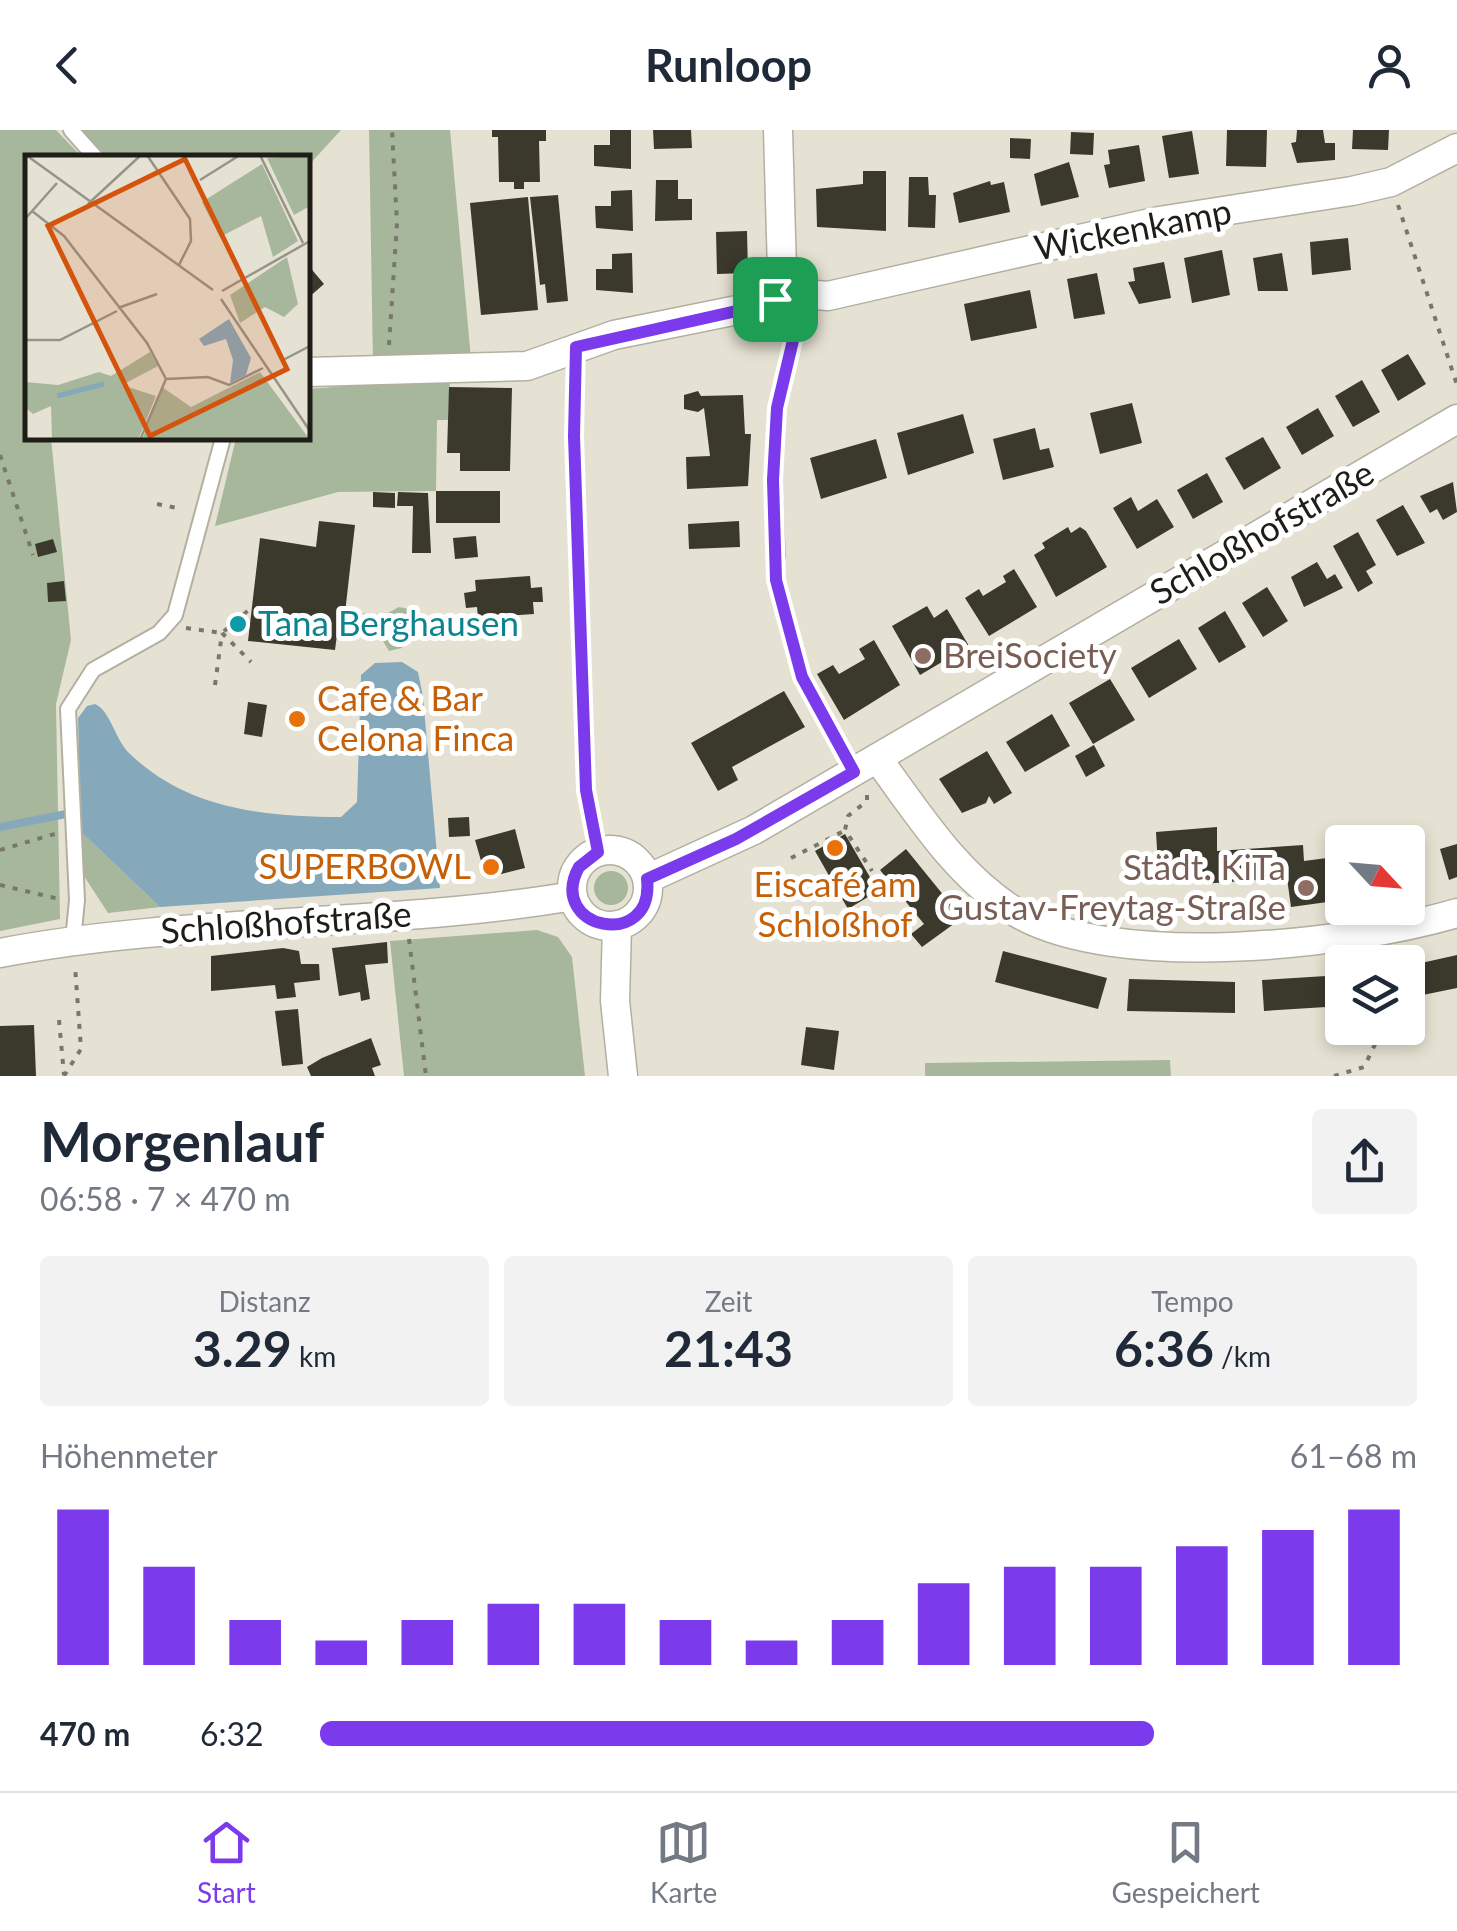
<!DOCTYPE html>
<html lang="de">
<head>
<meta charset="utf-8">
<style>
	body { margin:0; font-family:Lato,sans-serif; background:#f2f2f3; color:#1f2937; height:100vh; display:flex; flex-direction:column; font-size:38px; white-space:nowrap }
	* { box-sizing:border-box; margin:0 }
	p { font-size:32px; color:#747a83 }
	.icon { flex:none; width:55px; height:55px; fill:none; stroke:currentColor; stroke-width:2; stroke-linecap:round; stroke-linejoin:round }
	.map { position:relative; height:946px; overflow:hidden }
	.panel { display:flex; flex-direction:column; background:#fff; flex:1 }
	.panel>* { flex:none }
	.needle { width:65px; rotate:116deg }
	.buttons { position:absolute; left:1325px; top:695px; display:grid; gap:20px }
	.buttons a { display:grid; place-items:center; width:100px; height:100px; border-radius:10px; background:#fff; box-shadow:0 5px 15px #0003; font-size:50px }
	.pin { position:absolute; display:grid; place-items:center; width:85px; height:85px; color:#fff; margin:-42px; border-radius:20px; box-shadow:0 5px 15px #0006 }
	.round { display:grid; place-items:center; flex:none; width:105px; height:105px; border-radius:10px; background:#f2f2f3 }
	.overview { display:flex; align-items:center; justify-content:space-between; height:170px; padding:0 40px }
	h1 { font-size:55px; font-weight:700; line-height:75px }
	.figures { display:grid; grid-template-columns:repeat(3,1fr); gap:15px; height:170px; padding:10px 40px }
	.figures div { display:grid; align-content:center; border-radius:10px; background:#f2f2f3; text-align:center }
	.figures b { font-size:50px; font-weight:700 }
	.figures small { font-size:28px; font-weight:400 }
	.figures p { font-size:28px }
	.chart { height:280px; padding:20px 40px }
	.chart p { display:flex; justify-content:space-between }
	.chart svg { width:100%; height:180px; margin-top:10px; stroke:#7c3aed; stroke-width:6 }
	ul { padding:0 40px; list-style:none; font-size:32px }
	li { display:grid; grid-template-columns:160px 120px 1fr; align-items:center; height:75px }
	li i { height:25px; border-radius:12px; background:#7c3aed }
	header { display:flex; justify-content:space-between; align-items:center; height:130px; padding:0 40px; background:#fff; font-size:45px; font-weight:700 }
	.dock { display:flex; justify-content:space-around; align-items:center; height:140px; border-top:2px solid #e0e1e3; background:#fff; font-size:28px; color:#747a83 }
	.dock a { display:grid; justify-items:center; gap:5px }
	.dock .on { color:#7c3aed }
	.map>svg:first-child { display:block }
</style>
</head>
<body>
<header><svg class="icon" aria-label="back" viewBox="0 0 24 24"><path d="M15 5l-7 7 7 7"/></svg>Runloop<svg class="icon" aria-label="person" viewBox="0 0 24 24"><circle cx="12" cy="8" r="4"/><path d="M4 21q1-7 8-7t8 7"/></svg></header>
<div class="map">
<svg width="1457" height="946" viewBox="0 0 1457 946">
	<rect width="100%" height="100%" fill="#e6e2d3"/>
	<!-- green -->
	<path fill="#a7b79b" d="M0,0H56L82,27L28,28V308H51L71,510L56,574L60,789L0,801Z
		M81,0H341L308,36V28L106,27Z
		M369,0H450L471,229L373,233Z
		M399,252H450L448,290H437L436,361L338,362L215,396L236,308H308V259Z
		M399,477L409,479L416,494L402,518L389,521L377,501L357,493L359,483L384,485Z
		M81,702L160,777L108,783L82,743Z
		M594 758a17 17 0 1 1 34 0a17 17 0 1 1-34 0Z
		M537,800L558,807L572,827L585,946H404L390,811Z
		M1170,930L1171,946H925V933Z"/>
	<!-- water -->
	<path fill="#85a9bb" d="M402,532L418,542L423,567L440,758L160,777L81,702L78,588L87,576L95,574C110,580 115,609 129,623C188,680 263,686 341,687L357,672L361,545L375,533Z"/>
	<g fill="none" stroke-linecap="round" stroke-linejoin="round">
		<!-- stream -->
		<path stroke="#85a9bb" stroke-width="8" d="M0,697L81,681"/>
	</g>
	<!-- building -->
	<path fill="#3b382c" d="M492,0H546V11H539L540,52H524V59H514V52H499L498,7H492Z
		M610,0H631V39L594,36V15H610Z
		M653,0H691L692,18L654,19Z
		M1227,0H1267L1266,37L1226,36Z
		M1297,0H1323L1325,13H1335V30L1297,33L1291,13L1296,12Z
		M1353,0H1389L1388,20L1352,19Z
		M1192,1L1199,44L1169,48L1162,6Z
		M1071,2L1094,3L1093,25L1070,24Z
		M1010,8L1031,9L1030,29L1010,28Z
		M1139,15L1145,51L1109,58L1104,35L1110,34L1108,20Z
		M1069,32L1079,67L1041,76L1034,44Z
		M863,41H886V101L817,97L816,59L863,54Z
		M909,47H928L929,65H936L935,98L908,97Z
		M656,50H678V69H692V90L655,91Z
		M990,51L991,55L1004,52L1010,82L959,93L953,63Z
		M632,60L633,101L596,98L595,76H611V61Z
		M558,65L568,171L547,173L545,154L540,155L530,67Z
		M528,67L538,180L481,185L470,73Z
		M747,101L748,143L717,144L716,102Z
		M1348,108L1351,140L1312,145L1310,112Z
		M1222,120L1230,165L1192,173L1184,128Z
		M632,123L633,163L596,160V139H612V124Z
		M1282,123L1288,161H1258L1253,128Z
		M1164,132L1171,168L1139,174L1128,152L1135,151L1133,138Z
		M308,135L324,154L308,168Z
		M1097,143L1105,184L1074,189L1067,149Z
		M1030,160L1037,198L971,211L964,174Z
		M1408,224L1426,254L1398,271L1381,240Z
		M1362,250L1380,282L1353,297L1335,266Z
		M449,257L512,258L510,341H460V323H447Z
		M698,261L701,266L743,265L745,304H751L748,356L687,359L686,327L710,326L704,278L698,282L684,279V265Z
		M1132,273L1142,313L1100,324L1090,283Z
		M1318,278L1334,306L1302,325L1286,297Z
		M963,284L974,323L908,345L897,303Z
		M1035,298L1040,320L1049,318L1054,337L1003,350L993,309Z
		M1263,307L1281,338L1244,360L1225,328Z
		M876,309L887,348L821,369L810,328Z
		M1207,343L1223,372L1193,389L1177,360Z
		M1453,352L1457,382L1443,390L1437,379L1430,383L1420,366Z
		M436,361H500V393H436Z
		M373,362L395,363V378L373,377Z
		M398,362L428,363L431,423H412L413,376H397Z
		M1131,367L1138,381L1157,369L1174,397L1137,419L1113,378Z
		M1403,375L1425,413L1397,426L1376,390Z
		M319,391L355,395L345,483L340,482L335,520L248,511L260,408L316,417Z
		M739,391L740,417L689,419L688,394Z
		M1068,397L1071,403L1080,397L1086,401L1107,437L1056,467L1034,425L1045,418L1042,413Z
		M1358,402L1376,435L1366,441L1373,453L1358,462L1333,416Z
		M476,406L478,427L455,429L453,408Z
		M53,409L57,422L38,427L35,414Z
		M1317,432L1327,449L1335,444L1343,458L1304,477L1291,447Z
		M1014,439L1037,477L989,506L965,468L979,459L983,466L1006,452L1003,446Z
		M530,446L531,458L542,457L543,472H533L534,484L478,488L477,477L466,478L464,463L476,461L475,450Z
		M64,451L66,471L48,472L47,453Z
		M1267,457L1288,491L1263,507L1242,473Z
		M927,476L934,488L947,479L969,516L920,545L892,496Z
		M1225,481L1246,517L1219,533L1198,498Z
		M1179,509L1197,539L1149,568L1131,538Z
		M874,510L900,555L844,590L817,544L833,535L839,544L865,529L859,519Z
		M1110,549L1135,590L1093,614L1069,573Z
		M784,561L805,597L732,637L738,650L718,661L691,613Z
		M248,572L267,575L262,607L244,604Z
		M1052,584L1070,616L1025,642L1006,612Z
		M1094,615L1105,636L1086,647L1075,626Z
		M987,621L1012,663L994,674L989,666L986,673L962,683L939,649Z
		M469,687L470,706L449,707L448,688Z
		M1217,697V721L1303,715L1304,731L1342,726V770L1291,777L1287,748L1200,754L1198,734L1158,736L1156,702Z
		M515,699L525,738L486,748L475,710Z
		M845,704L878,761L848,779L815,721Z
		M1457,714V747L1449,750L1440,719Z
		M906,719L962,788L922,817L911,804L924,794L880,740Z
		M387,812L388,833L365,835L370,869L361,871L360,862L339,866L332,818Z
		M283,818L299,821L301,834H319L320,850L294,853L296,867L277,869L275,855L211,861V826Z
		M1003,821L1107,848L1098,879L995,852Z
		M1457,825V858L1408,868V836Z
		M1342,845V876L1264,881L1262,850Z
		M1129,849L1235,852V883L1127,881Z
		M298,879L303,934L282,936L275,881Z
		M34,895L36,946H0V896Z
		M806,897L839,901L834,940L801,935Z
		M371,908L381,935L372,938L375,946H311L307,937L322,928Z"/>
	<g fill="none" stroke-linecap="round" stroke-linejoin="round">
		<defs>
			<path id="lane" d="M71,0L96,28
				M777,426L773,350L777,277L803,164
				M586,660L598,722
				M73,811L77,770L68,579L93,540L159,503L175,485L223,308"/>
			<path id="street" d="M778,0L782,141L803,164L828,166L1159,91L1352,61L1391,52L1457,18
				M308,242L527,236L614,205L767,174L790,154
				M877,628C918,683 955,744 1014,781C1113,842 1349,815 1457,783
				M572 758a38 38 0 1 1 76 0a38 38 0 1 1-76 0Z
				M647,749L754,700L1457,289
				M617,795L615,871L623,946
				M0,823C189,787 384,798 573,766"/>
		</defs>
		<!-- lane casing -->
		<use href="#lane" stroke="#b3afa1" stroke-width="18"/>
		<!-- street casing -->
		<use href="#street" stroke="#b3afa1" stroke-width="31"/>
		<!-- path -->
		<path stroke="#79776d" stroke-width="4" stroke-dasharray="5 8" stroke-linecap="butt" d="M1398,75L1457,255
			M389,215L397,93L392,0
			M576,246L585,642
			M0,325L33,425
			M157,374L182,379
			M776,446L802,547L840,618
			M186,498L222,503L252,477
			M222,503L251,532
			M215,555L222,503
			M867,665V671L848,686L845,700L872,741
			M0,720L58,703
			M791,728L844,701
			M0,755L59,769
			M409,809L426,946
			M59,890L64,945
			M64,946L81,919L75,836
			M1334,946L1364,937L1383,898"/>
		<!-- lane -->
		<use href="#lane" stroke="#fff" stroke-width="14"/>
		<!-- street -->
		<use href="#street" stroke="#fff" stroke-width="28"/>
	</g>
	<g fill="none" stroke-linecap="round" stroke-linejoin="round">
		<defs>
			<path id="route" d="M790,154L804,164L777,278L773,350L776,450L802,547L854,642L736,709L647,749C655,822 545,799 579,737L598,722L586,660L574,306L576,217L768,174Z"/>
		</defs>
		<!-- route casing -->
		<use href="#route" stroke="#fff" stroke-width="20"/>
		<!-- route -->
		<use href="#route" stroke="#7c3aed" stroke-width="12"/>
	</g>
	<!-- markers -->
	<circle fill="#0f9aa8" stroke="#fff" stroke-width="4" cx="238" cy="494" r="10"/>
	<g fill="#8d6e63" stroke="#fff" stroke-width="4">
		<circle cx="923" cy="526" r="10"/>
		<circle cx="1306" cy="758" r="10"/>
	</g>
	<g fill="#e8710a" stroke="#fff" stroke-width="4">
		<circle cx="297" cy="589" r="10"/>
		<circle cx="835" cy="718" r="10"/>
		<circle cx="491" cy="737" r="10"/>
	</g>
	<g text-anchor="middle" stroke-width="10" stroke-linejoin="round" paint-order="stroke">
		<!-- street labels -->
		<g font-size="35" fill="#1e1d18" stroke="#fff">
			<text transform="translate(1133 100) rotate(-11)" y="12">Wickenkamp</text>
			<text transform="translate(1262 403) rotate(-30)" y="12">Schloßhofstraße</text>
			<text transform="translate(286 793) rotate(-4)" y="12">Schloßhofstraße</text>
		</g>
		<!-- culture labels -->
		<g font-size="35" fill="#0d838f" stroke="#fff" text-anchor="start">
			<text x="258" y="506">Tana Berghausen</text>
		</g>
		<!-- education labels -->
		<g font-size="35" fill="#785e54" stroke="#fff" text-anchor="start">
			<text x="943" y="538">BreiSociety</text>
			<text x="1286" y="750" text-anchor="end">Städt. KiTa<tspan x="1286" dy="40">Gustav-Freytag-Straße</tspan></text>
		</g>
		<!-- food labels -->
		<g font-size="35" fill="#c56008" stroke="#fff" text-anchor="start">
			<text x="317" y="581">Cafe &amp; Bar<tspan x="317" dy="40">Celona Finca</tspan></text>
			<text x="471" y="749" text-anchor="end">SUPERBOWL</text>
			<text x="835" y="767" text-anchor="middle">Eiscafé am<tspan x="835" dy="40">Schloßhof</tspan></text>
		</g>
	</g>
	<!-- overview -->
	<g transform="translate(25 25)">
		<rect width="285" height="285" fill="#e6e2d3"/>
		<path d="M285,0V51L269,60L242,3ZM237,9L273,86L248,102L236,61L195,82L177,47ZM262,102L273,149L259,162L240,152L215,168L205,140ZM125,197L133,211L97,230L131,241L113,285H27L26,251L8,259L0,252V227L33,230L74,217L86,221ZM235,217L285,285H117L137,232L166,252Z" fill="#a7b79b"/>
		<path d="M204,164L226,203L221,220L205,228L208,205L201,184L179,191L174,184Z" fill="#85a9bb"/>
		<path fill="none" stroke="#85a9bb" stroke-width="5" d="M32,241L79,229"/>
		<path fill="none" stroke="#969388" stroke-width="2.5" d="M1,0L188,135M122,0L165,64L166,86L154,110M235,0L278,88M175,25L215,0M63,49L116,0M7,56L39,81L122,188L141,224M0,64L32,28M197,136L285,86M196,144L285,276M93,153L132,139M0,185H35L92,156M258,205L285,191M141,224L183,222L204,230L238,213M115,285L141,224"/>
		<path fill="#d4530d" fill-opacity="0.15" stroke="#d4530d" stroke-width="5" d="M160,4L262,214L125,281L23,71Z"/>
		<rect width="285" height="285" fill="none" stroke="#1e1d18" stroke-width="5"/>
	</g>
</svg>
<div class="buttons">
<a><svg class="needle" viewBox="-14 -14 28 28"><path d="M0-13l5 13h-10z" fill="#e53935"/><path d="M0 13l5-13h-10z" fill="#747a83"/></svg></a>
<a><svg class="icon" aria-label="layers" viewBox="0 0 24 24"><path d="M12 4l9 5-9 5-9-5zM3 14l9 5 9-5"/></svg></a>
</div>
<div class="pin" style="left:775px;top:169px;background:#1e9e55"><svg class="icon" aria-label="arrive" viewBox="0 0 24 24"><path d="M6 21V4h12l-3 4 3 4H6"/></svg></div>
</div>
<section class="panel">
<div class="overview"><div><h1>Morgenlauf</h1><p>06:58 · 7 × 470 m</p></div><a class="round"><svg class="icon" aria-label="share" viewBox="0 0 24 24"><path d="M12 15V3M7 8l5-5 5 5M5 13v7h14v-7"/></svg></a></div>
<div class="figures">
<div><p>Distanz</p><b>3.29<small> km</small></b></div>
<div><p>Zeit</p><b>21:43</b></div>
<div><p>Tempo</p><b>6:36<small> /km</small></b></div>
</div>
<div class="chart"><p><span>Höhenmeter</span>61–68 m</p>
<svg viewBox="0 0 160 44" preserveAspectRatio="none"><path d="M5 44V6M15 44V20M25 44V33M35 44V38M45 44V33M55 44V29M65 44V29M75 44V33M85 44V38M95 44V33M105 44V24M115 44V20M125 44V20M135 44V15M145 44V11M155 44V6"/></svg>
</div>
<ul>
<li><b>470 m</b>6:32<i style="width:76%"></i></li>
</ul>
</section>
<nav class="dock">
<a class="on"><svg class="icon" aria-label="home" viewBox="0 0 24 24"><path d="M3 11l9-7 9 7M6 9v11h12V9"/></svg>Start</a>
<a><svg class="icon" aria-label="map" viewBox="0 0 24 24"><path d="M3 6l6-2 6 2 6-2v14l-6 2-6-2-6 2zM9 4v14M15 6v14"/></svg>Karte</a>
<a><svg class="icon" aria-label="saved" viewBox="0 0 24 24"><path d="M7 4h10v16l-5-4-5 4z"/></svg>Gespeichert</a>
</nav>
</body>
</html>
